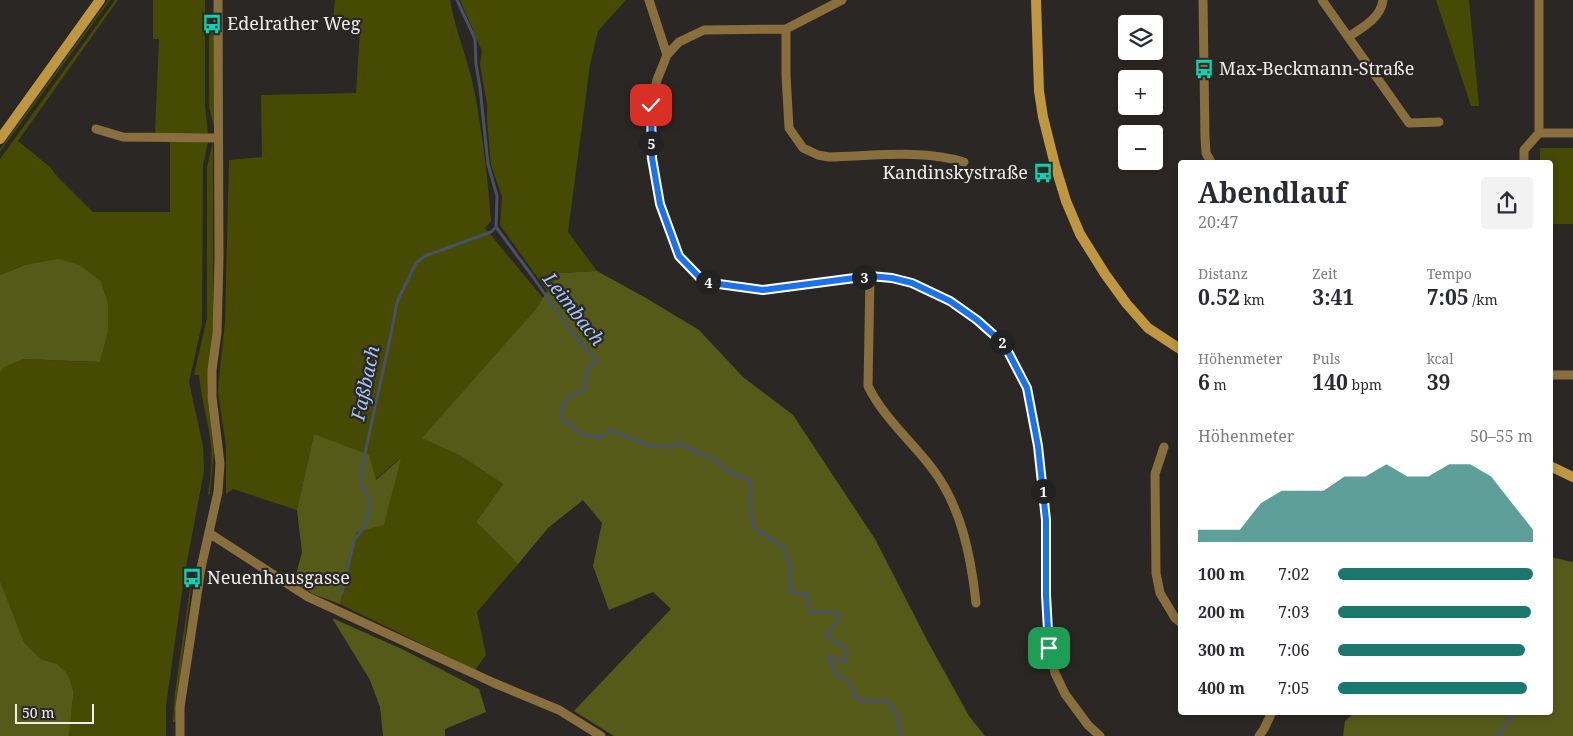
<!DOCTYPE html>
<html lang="de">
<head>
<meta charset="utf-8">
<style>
	body { margin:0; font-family:"Noto Serif",serif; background:#f2f2f3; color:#2b2b33; height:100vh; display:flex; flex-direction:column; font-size:19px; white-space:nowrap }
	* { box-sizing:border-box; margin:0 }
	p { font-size:16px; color:#7c7c81 }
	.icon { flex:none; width:28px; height:28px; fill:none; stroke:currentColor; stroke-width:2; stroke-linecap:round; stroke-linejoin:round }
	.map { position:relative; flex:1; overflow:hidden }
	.drawer { position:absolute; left:1178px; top:160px; width:375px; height:555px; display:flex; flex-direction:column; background:#fff; border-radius:5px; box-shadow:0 2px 8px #0003 }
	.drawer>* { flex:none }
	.tools { position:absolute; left:1118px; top:15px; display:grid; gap:10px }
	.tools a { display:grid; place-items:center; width:45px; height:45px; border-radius:5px; background:#fff; box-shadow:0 2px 8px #0003; font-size:25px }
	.scale { position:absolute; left:15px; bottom:12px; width:79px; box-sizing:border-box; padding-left:5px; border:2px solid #f0edeb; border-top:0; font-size:14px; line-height:18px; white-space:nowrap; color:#f0edeb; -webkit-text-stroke:4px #2b2724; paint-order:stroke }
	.pin { position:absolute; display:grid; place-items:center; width:42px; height:42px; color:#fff; margin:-21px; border-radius:10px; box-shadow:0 2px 8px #0006 }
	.km { position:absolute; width:25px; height:25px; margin:-12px; border-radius:50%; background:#222; color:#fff; font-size:14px; line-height:25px; text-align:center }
	.round { display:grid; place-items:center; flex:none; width:52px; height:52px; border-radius:5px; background:#f2f2f3 }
	.head { display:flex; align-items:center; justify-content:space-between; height:85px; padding:0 20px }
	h1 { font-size:28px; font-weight:700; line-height:38px }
	.stats { display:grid; grid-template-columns:repeat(3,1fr); gap:8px; height:85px; padding:5px 20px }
	.stats div { display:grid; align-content:center }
	.stats b { font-size:21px; font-weight:700 }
	.stats small { font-size:14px; font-weight:400 }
	.stats p { font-size:14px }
	.chart { height:140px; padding:10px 20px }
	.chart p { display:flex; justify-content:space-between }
	.chart svg { width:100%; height:90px; margin-top:5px; fill:#1b776e; opacity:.7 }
	ul { padding:0 20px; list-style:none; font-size:16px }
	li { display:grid; grid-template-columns:80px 60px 1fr; align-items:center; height:38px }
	li i { height:12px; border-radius:6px; background:#1b776e }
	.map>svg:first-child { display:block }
</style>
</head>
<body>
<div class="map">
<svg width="1573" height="736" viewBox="0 0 1573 736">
	<rect width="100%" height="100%" fill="#2b2724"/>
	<!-- green -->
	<path fill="#464a03" d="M108,0H110L0,152V149Z
		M115,0H118L18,141L50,167L55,174L93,212H170V141H208V142L203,166L202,324L189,382L203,446L204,471L184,578L166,706V736H69L73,698V690L69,677L66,672L57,664L41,659L24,642L0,581V372L3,367L24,359L100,362L108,332V303L101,281L80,265H25L0,275V159Z
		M153,0H205V106L208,133H155L159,39H153Z
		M335,0H450C455,30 468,59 474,89C482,131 488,178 491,221L485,228L543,298L535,310L423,438L461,456L503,484L476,522L518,564L477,612L486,655L475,670L340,604L357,532L400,458L375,480L314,434L297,510L233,489L226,494V446L218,393L219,377L225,322L229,160L262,157L261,95L356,93L360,31L332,29Z
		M460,0H626L598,31L590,65L568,232L597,271L559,273L547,291L500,225L502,197L491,165L487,120V104L480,65L482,51Z
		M1436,0H1469L1479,106H1471Z
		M209,29H214V127L209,107Z
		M213,141V323L207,392L214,453L210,494H208C211,476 213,456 210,438C207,417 201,397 199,375H194L207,318V167Z
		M1540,148H1573V224H1550V162H1540Z
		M191,581L192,582L181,669L176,722H173L175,692Z"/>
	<!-- forest -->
	<path fill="#565a19" d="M58,259L80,265L101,281L108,303V332L100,362L24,359L4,367L0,372V275L25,265Z
		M597,271L646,298L699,330L743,377L793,415L875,539L928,642L969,716L985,736H614L574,711L671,609L653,592L609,610L593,566L602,523L583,500L548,528L518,564L476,522L503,484L461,456L422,438L535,310L559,273Z
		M314,434L369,455L376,480L401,458L384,525L357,532L340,604L313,594L294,582L302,552L297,510Z
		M1550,557L1573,562V736H1343L1345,721L1354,713L1550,712Z
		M0,581L24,642L41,659L57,664L66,672L69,677L73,690V698L69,736H0Z
		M332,618L404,650L479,689L486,712L445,729V736H383L380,707L370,680Z"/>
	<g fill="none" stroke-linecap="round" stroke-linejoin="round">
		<!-- stream -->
		<path stroke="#485165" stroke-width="3" d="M457,0L475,39L476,64L480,88L488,164L497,196L496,227L533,277L569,329L598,362L587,369L585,389L572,395L562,405L561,418L582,434L601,438L609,430L648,445L662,447L679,444L714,459L729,472L751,481L750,498L753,527L784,548L790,566V592L807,594L810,612L838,613V621L826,636L846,648L845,662L828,657L836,674L849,682L857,699L870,701H887L898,716L900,736
			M342,593L354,541L365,525L371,502L361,485L362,467L391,334L397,302L416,263L425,256L491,232L496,227
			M1497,736L1516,712"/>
		<!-- street -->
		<path stroke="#896f3d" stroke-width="9" d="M649,0L667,55
			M842,0L786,29L704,30L679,42L667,55L657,80L651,105V158L660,204L679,256L704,282L763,290L870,276L892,278L912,283L951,301L977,320L1004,344L1027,388L1038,446L1046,520V595L1049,649L1055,673L1065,694L1088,725L1100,736
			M1203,0L1205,138L1206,153L1211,162
			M1322,0L1409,123L1439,122
			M1539,0V133
			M786,29V75L789,128L803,148L818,155L829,157C873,156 923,149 964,162
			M1348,37C1362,28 1381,18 1383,0
			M96,129L123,137L218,138
			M1539,133H1573
			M1524,162V150L1539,133
			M870,276L868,386C883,417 911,441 931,467C961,505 971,556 976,603
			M1553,375H1573
			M1164,447L1155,474L1156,573L1160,593L1175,618L1180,622
			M209,533L308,597L494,683L559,710L601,736
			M180,736V707L201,568L218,492L220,463L212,397V370L217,333L219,258L218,0
			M1259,736L1264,729L1272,712"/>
		<!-- secondary -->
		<path stroke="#c09741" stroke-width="10" d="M1036,0L1039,91L1043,117L1055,165L1066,201L1080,234L1105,274L1126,303L1148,328L1180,349
			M0,139L100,0
			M1550,466L1573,477"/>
	</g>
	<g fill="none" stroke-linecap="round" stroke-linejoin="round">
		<defs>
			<path id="route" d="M651,105L652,158L660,204L679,256L704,282L763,290L870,276L892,278L912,283L950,301L977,320L1004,344L1027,388L1038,446L1046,520V595L1049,648"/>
		</defs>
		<!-- route casing -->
		<use href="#route" stroke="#fff" stroke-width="10"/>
		<!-- route -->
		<use href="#route" stroke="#1a73e8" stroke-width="6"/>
	</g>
	<!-- icons -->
	<defs>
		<symbol id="bus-bare" viewBox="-9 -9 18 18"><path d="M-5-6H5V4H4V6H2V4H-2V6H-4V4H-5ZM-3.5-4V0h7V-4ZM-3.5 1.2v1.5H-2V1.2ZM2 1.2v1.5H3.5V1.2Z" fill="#07d5b6" stroke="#2b2724" stroke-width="2.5" paint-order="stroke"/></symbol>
	</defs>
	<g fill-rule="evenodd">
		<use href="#bus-bare" x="198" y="10" width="28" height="28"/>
		<use href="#bus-bare" x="1190" y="55" width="28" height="28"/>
		<use href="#bus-bare" x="1029" y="159" width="28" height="28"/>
		<use href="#bus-bare" x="178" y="564" width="28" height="28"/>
	</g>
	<g text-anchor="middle" stroke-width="4.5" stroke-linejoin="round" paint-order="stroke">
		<!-- poi labels -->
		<g font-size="18" fill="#f0edeb" stroke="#2b2724" text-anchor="start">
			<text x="227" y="30">Edelrather Weg</text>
			<text x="1219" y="75">Max-Beckmann-Straße</text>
			<text x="1028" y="179" text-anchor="end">Kandinskystraße</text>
			<text x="207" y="584">Neuenhausgasse</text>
		</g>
		<!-- water labels -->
		<g font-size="19" font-style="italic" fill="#a0c6f9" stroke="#2b2724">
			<text transform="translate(574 309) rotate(52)" y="7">Leimbach</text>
			<text transform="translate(365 383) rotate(-78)" y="7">Faßbach</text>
		</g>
	</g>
</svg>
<div class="tools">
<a><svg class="icon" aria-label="layers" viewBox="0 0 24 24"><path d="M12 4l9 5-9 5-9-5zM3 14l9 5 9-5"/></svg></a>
<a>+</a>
<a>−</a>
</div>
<div class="scale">50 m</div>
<div class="pin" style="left:1049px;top:648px;background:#1e9e55"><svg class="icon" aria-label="arrive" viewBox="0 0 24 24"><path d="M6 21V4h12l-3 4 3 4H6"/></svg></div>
<div class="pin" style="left:651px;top:105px;background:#d93025"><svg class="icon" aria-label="check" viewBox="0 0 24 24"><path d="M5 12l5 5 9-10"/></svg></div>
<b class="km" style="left:1043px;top:491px">1</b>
<b class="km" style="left:1002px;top:342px">2</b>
<b class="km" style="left:864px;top:277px">3</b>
<b class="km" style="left:708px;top:282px">4</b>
<b class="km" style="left:651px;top:143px">5</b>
<section class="drawer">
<div class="head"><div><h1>Abendlauf</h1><p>20:47</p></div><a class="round"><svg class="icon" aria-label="share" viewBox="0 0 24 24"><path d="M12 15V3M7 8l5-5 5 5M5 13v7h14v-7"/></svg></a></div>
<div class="stats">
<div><p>Distanz</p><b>0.52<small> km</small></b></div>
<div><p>Zeit</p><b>3:41</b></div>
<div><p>Tempo</p><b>7:05<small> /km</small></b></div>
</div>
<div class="stats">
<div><p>Höhenmeter</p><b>6<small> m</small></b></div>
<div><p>Puls</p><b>140<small> bpm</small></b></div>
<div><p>kcal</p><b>39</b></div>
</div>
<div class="chart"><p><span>Höhenmeter</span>50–55 m</p>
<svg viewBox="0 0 160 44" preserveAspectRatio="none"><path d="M0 44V38L10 38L20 38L30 25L40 19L50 19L60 19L70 12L80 12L90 6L100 12L110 12L120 6L130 6L140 12L150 25L160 38V44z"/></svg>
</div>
<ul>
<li><b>100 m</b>7:02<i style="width:100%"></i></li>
<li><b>200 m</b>7:03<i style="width:99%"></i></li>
<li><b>300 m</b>7:06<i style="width:96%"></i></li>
<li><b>400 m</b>7:05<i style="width:97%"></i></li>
</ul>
</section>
</div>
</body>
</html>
